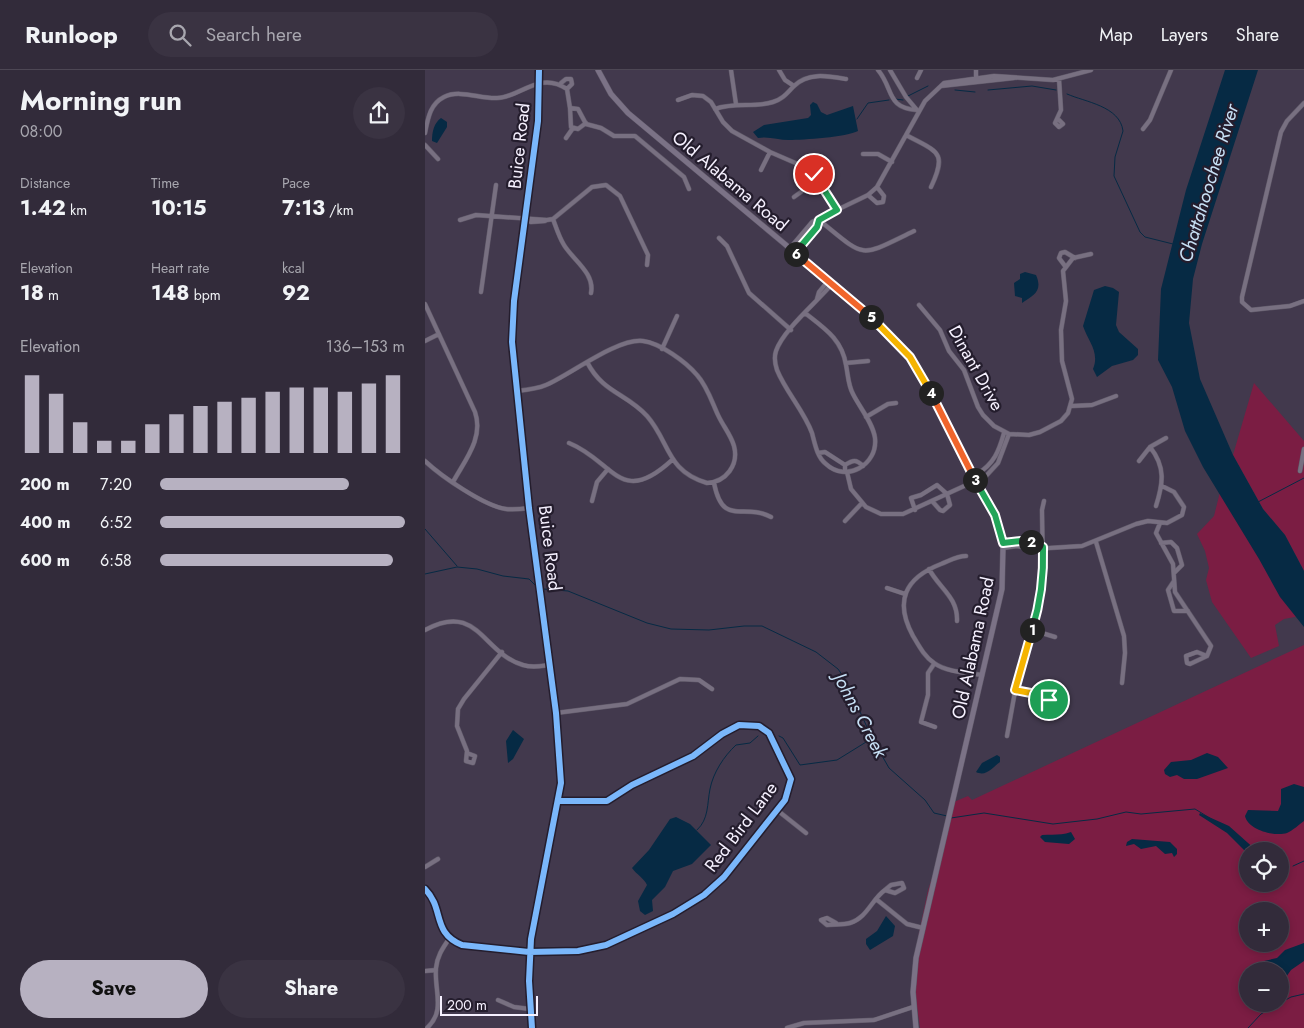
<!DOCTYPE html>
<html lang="en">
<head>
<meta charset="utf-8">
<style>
	body { margin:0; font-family:Jost,sans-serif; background:#3a3342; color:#f1f3f6; height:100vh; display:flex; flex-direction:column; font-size:19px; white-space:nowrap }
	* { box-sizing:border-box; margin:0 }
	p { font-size:16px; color:#a8a7af }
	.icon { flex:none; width:28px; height:28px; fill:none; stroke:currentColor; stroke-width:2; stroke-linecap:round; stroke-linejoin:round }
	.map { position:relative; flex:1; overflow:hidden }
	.panel { display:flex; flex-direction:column; background:#322b3a; width:425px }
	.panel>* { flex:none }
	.tools { position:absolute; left:814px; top:772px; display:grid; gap:10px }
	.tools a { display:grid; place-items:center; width:50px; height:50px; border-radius:50%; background:#322b3a; box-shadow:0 2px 8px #0003,0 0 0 1px #4d4754; font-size:25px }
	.scale { position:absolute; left:15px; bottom:12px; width:98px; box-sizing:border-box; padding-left:5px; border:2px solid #f6f1ff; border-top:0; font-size:14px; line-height:18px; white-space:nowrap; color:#f6f1ff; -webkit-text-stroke:4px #241d2d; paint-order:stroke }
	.pin { position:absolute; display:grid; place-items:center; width:42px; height:42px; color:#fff; margin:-21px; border:2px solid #fff; border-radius:50%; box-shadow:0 1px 5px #0007 }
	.km { position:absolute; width:25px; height:25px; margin:-12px; border-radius:50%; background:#222; color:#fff; font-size:14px; line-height:25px; text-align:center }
	.round { display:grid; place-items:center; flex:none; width:52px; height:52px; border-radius:26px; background:#3a3342 }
	.summary { display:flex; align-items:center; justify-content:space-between; height:85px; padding:0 20px }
	h1 { font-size:28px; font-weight:700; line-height:38px }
	.metrics { display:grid; grid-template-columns:repeat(3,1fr); gap:8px; height:85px; padding:5px 20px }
	.metrics div { display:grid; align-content:center }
	.metrics b { font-size:21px; font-weight:700 }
	.metrics small { font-size:14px; font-weight:400 }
	.metrics p { font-size:14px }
	.chart { height:140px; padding:10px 20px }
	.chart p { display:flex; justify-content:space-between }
	.chart svg { width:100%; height:90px; margin-top:5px; stroke:#b7b1c1; stroke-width:6 }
	.action { display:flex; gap:10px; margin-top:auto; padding:10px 20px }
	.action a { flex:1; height:58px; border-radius:30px; background:#b7b1c1; color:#111; font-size:20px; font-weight:700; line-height:58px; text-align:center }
	.action a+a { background:#3a3342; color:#f1f3f6 }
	ul { padding:0 20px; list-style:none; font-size:16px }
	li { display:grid; grid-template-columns:80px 60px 1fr; align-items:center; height:38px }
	li i { height:12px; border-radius:6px; background:#b7b1c1 }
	header { display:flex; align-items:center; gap:30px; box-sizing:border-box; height:70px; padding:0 25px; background:#322b3a; border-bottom:1px solid #4d4754 }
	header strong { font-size:24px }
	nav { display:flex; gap:28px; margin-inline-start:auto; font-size:18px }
	.search { width:350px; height:45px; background:#3a3342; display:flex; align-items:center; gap:12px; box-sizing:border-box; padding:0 18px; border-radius:28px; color:#a8a7af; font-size:19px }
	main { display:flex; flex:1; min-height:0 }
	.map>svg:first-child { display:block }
</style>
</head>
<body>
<header>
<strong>Runloop</strong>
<div class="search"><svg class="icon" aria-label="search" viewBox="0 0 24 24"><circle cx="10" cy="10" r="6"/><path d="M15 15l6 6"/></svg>Search here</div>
<nav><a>Map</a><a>Layers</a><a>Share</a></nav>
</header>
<main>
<section class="panel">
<div class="summary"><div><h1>Morning run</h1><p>08:00</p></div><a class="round"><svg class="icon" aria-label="share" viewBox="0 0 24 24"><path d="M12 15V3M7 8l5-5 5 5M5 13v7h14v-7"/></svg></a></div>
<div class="metrics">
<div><p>Distance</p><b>1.42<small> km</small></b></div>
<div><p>Time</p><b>10:15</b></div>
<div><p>Pace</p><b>7:13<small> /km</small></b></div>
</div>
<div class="metrics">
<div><p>Elevation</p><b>18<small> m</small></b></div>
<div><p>Heart rate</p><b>148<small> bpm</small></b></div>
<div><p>kcal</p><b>92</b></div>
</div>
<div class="chart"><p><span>Elevation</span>136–153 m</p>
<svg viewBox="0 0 160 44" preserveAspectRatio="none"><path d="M5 44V6M15 44V15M25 44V29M35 44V38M45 44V38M55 44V30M65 44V25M75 44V21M85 44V19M95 44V17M105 44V14M115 44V12M125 44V12M135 44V14M145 44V10M155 44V6"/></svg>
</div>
<ul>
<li><b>200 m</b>7:20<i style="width:77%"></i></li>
<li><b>400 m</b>6:52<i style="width:100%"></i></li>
<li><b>600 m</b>6:58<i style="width:95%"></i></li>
</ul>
<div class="action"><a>Save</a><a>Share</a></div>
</section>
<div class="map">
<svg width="879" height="958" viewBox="0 0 879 958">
	<rect width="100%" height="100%" fill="#42394d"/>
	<!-- green -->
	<path fill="#7b1d43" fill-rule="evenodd" d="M829,313L879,371V501L860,465L838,439L808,385Z
		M797,414L875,546L859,549L850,555L854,576L826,588L787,532L781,510L784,498L780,481L772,464L789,446Z
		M879,575V958H495L488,909L494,862L503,820L520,769L524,734L543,726L547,730ZM822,781H855V814H822ZM822,841H855V874H822ZM822,901H855V934H822Z"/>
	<!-- water -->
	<path fill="#062a44" d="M800,0H833L777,174L768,209L764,253L775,309L808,385L838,439L860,465L879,501V557L855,527L834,489L778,397L760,361L747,317L733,290L736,219L761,120Z
		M388,32L392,34L396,42L402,45L428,36L433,61C422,67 378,70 364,70C353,70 344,66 333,68L328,62L339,55L383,48L386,45L385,35Z
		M16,48L22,52V57L12,73L7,71C7,62 9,53 16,48Z
		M600,202L611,205C618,221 609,225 597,233V228L590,226L589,213L595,209V204Z
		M680,216L688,218L694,222L691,255L694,262L713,279V285L708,290L687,296L672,307L668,299C675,282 663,271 658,256L669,220Z
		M88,660L99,669L88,689L83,693L81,671Z
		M782,683L793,687L803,698L772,709H759L752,705L745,707L740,704L739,700L746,692L766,690Z
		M572,685L575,687V692C567,698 561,707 551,702L557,693Z
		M869,714L879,717V751C875,754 867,761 862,763C850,767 823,760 820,746L823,740L853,741L856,734V719Z
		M775,743L804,756L832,781L822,783L802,763L774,745Z
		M251,747L265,754L286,775L267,794L248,801L240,817L227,830L228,841L220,845L215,841L213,831L222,815C219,808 212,805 207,798L224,780L245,749Z
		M646,762L650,769L644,774L620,772L615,767L617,765C628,764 636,766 646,762Z
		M707,769L745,772L752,779V784L749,787L747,783L740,784L731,776L716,779L709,774L701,776L702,772Z
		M461,846L470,856L468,866L445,880L441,874V869L452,861Z
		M879,873V891L866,900L859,910L856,908L855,901L848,897L840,896L839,891L852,888L860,880Z"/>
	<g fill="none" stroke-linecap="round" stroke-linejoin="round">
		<!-- stream -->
		<path stroke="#062a44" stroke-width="1" d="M530,20L550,22
			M563,20L607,16L631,20
			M642,24C660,32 695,36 698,61L690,87L689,106L715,162L720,167L748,174
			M483,26L503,16
			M470,29L478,30
			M432,49L443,33L464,30
			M833,432L879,408
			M0,459L32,496
			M0,504L32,497L52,499L78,506L104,509L112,517
			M118,519L143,521L222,553L246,559L284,560L319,556H337L391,582L413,599L420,609L447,668L464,698L500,730L509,743L522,746
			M354,666L358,668L375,695L412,690L446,669
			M526,748L559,743L628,754L672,749L701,742L716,744L770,739L788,750
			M272,760C284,749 282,734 285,719C288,703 299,686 311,675L325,673L333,666
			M868,796L879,791
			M855,933L866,927L879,924
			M823,958L836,944L853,934"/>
		<defs>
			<path id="street" d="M306,0L311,34
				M354,0L360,10L369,16
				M453,0C469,19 461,38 492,40
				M465,0L481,27L492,40
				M551,0V10
				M492,8L496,0
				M634,9L636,40L630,53L634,57L638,54L634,50
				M136,13L141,9H146L147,14L142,19
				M516,16L589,8
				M253,30L267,25L278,26L286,32L298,52L307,61L345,82L382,98L394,109L412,140
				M879,33L862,51L856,62L817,227V232L826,240L865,236L879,231
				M145,38L146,57L153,59L161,53
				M290,39C310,32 329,38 348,32C358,29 362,23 369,16C383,2 403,6 421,9
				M718,59L725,50L746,0
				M0,63C3,48 5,34 19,27C35,19 55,29 72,28C95,28 114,0 142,19L145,38L153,39L161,54L176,58L189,66H210L259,107L264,119
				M481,65C512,82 523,81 506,117
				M141,68L148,58
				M0,75L13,89
				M438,84H453L467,92
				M336,100L345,82
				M443,125L452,133L458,132L459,126L452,117
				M369,127L394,109
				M101,149L106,152L120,151
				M128,149C131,157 134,167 139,175C148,190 170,203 166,223
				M35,150L51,145L122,150L128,149L167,117L181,115L195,126L223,185L222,195
				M394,150C442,189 433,188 489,161
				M294,168L302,176L324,223L366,260
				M365,178L387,152L443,125L452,117L500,31L519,13L569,6L628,10L666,0
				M370,183L392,157L394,150
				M640,196L634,188L636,183L640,182L650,188
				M56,222L71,115
				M392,229L394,222L403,211
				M0,234L50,342C59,368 40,390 28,412
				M494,235L515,260L524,281L539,300L553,337L558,345L569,356L584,364L604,365L615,362L636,351L643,343L647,329L637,291L636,260L641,231L638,201L648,188L666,184
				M380,243C399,258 417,269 421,295C423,304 423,315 428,324C435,338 448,353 450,368C453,395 421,413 401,394C392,387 390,374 387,363C379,341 361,322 352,300C350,294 349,287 351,281C358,260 392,232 407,214
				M0,271L14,264
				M237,279L252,246
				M421,293L443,291
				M91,321C101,320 112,319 121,315C145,305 192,268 218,271C235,273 261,292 272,305C282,316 287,332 293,345C298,356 306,365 309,376C314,395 301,412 282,413C241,401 245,372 222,346C201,323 178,323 162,292
				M647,336L667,335L691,326
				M441,347L463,334L471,333
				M144,373C189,391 195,438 247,390
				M725,377C741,397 738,414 731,436
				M393,383L400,382L420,395
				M0,391C16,406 59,436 81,439C89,440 97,439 104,438
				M714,391L725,377L741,368
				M875,401L879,379
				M420,402V395C428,390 431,389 438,396
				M422,402L426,419L441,437L456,444H478L561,406L573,393L584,364
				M550,409L552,404C569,394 574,381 579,363
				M289,413C298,458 318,432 346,447
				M167,431L172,412L183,399
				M490,440L486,428L496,425L512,415L522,424L525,435L518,441L515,440L507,431
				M420,451L437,433
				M735,453L731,463L748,494L750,522L786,576L782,586
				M671,472L699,566L700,583L697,613
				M578,473L600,471L612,477
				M736,473L746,472L752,478L757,495L749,503
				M578,478L592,476L608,479L657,476L711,454L723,451L742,453L757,445L759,437L749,422L737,416
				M541,486C532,486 524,491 516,494C480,508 469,531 488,566C494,576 499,586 509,593C521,602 543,603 557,605
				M504,499C514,518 533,527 532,551
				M749,511L743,520L749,541H763
				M462,518L480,524
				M0,560C53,531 57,583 98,595C107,598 116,596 125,595
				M607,560L630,567
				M772,582L782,586L765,594L762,593L761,586Z
				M509,594L503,603V625L496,652L510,657
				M590,620C606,623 626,625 634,641
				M131,643L202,634L255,609L274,610L287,619
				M582,666L593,605L616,530L618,503L617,440L619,431
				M42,683L50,686L48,693L41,691L42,681L32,656L33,639L39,629L77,582
				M352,740L381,763
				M0,797L13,789
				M0,819C20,839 6,862 37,875L104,882L153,881L181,875L248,844L279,825L299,807L360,730L366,709L344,663L334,656L314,655L297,664L268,686L207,715L182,731H134
				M451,829L482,854L498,858
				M411,853L402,848L396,850L402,855C409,854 418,855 425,853C442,848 447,829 460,820L470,823L479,818L477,813L466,815L460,820
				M0,901L11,900
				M73,930L89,937L105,939
				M2,958C21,941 9,920 11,898C12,887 17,879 24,869
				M362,958L379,953L449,950L488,937"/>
			<path id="secondary" d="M173,0L186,24L203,43L416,221L473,272L499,309L575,459L578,478L577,519L491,888L488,922L491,958
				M107,958L104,911L106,869L136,713L131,643L104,438L87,272L89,231L113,51L114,0"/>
		</defs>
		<!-- street casing -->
		<use href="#street" stroke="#5f5868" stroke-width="5"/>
		<!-- secondary casing -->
		<use href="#secondary" stroke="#5f5868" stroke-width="6"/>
		<!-- street -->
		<use href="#street" stroke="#787081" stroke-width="4"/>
		<!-- secondary -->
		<use href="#secondary" stroke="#7b7286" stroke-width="5"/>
		<defs>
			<path id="cycleway" d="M0,819C20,839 6,862 37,875L104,882L153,881L181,875L248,844L279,825L299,807L360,730L366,709L344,663L334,656L314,655L297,664L268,686L207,715L182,731H134
				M107,958L104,911L106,869L136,713L131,643L104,438L87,272L89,231L113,51L114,0"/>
		</defs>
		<!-- cycleway casing -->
		<use href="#cycleway" stroke="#241d2d" stroke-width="9"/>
		<!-- cycleway -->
		<use href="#cycleway" stroke="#7ab7fb" stroke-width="6"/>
	</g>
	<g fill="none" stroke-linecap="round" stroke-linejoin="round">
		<defs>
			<path id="split-1" d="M607,560L590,620L616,625L624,630"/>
			<path id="split-2" d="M606,472L612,477H618C619,506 616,531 607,560"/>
			<path id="split-3" d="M550,410L570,445L578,473L596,471L606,472"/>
			<path id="split-4" d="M506,323L550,410"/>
			<path id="split-5" d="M446,247L485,287L506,323"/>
			<path id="split-6" d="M371,184L446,247"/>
			<path id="split-7" d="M371,184L370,183L392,157L394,150L412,140L389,104"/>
		</defs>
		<!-- split-1 casing -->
		<use href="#split-1" stroke="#fff" stroke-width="10"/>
		<!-- split-2 casing -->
		<use href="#split-2" stroke="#fff" stroke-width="10"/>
		<!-- split-3 casing -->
		<use href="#split-3" stroke="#fff" stroke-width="10"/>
		<!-- split-4 casing -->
		<use href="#split-4" stroke="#fff" stroke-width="10"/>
		<!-- split-5 casing -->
		<use href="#split-5" stroke="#fff" stroke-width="10"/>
		<!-- split-6 casing -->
		<use href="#split-6" stroke="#fff" stroke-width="10"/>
		<!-- split-7 casing -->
		<use href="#split-7" stroke="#fff" stroke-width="10"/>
		<!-- split-1 -->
		<use href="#split-1" stroke="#f5b400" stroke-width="6"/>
		<!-- split-2 -->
		<use href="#split-2" stroke="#22a559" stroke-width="6"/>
		<!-- split-3 -->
		<use href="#split-3" stroke="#22a559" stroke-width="6"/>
		<!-- split-4 -->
		<use href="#split-4" stroke="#f0652b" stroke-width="6"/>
		<!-- split-5 -->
		<use href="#split-5" stroke="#f5b400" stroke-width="6"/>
		<!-- split-6 -->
		<use href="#split-6" stroke="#f0652b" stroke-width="6"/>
		<!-- split-7 -->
		<use href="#split-7" stroke="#22a559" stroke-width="6"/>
	</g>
	<g text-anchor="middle" stroke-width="4.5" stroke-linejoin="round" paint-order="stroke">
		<!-- street labels -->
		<g font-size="18" fill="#f6f1ff" stroke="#241d2d">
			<text transform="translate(94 76) rotate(-84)" y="6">Buice Road</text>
			<text transform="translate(305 111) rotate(40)" y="6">Old Alabama Road</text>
			<text transform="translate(551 298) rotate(61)" y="6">Dinant Drive</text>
			<text transform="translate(125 478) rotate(83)" y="6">Buice Road</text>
			<text transform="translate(548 578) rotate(-78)" y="6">Old Alabama Road</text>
			<text transform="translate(316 757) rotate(-53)" y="6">Red Bird Lane</text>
		</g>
		<!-- water labels -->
		<g font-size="19" font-style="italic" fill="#c8e1f6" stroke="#241d2d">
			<text transform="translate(783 113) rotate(-73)" y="7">Chattahoochee River</text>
			<text transform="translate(436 645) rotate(62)" y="7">Johns Creek</text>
		</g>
	</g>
</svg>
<div class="tools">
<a><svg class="icon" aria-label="locate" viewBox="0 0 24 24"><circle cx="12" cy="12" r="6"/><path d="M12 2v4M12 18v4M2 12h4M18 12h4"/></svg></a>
<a>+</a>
<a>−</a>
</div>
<div class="scale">200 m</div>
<div class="pin" style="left:624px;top:630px;background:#1e9e55"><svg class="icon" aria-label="arrive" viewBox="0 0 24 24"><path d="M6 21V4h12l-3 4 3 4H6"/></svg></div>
<div class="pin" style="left:389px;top:104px;background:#d93025"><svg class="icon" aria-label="check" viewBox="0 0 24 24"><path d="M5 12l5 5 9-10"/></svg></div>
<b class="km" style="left:607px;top:560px">1</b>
<b class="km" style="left:606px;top:472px">2</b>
<b class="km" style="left:550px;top:410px">3</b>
<b class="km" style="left:506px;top:323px">4</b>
<b class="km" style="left:446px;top:247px">5</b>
<b class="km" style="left:371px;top:184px">6</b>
</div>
</main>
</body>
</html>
